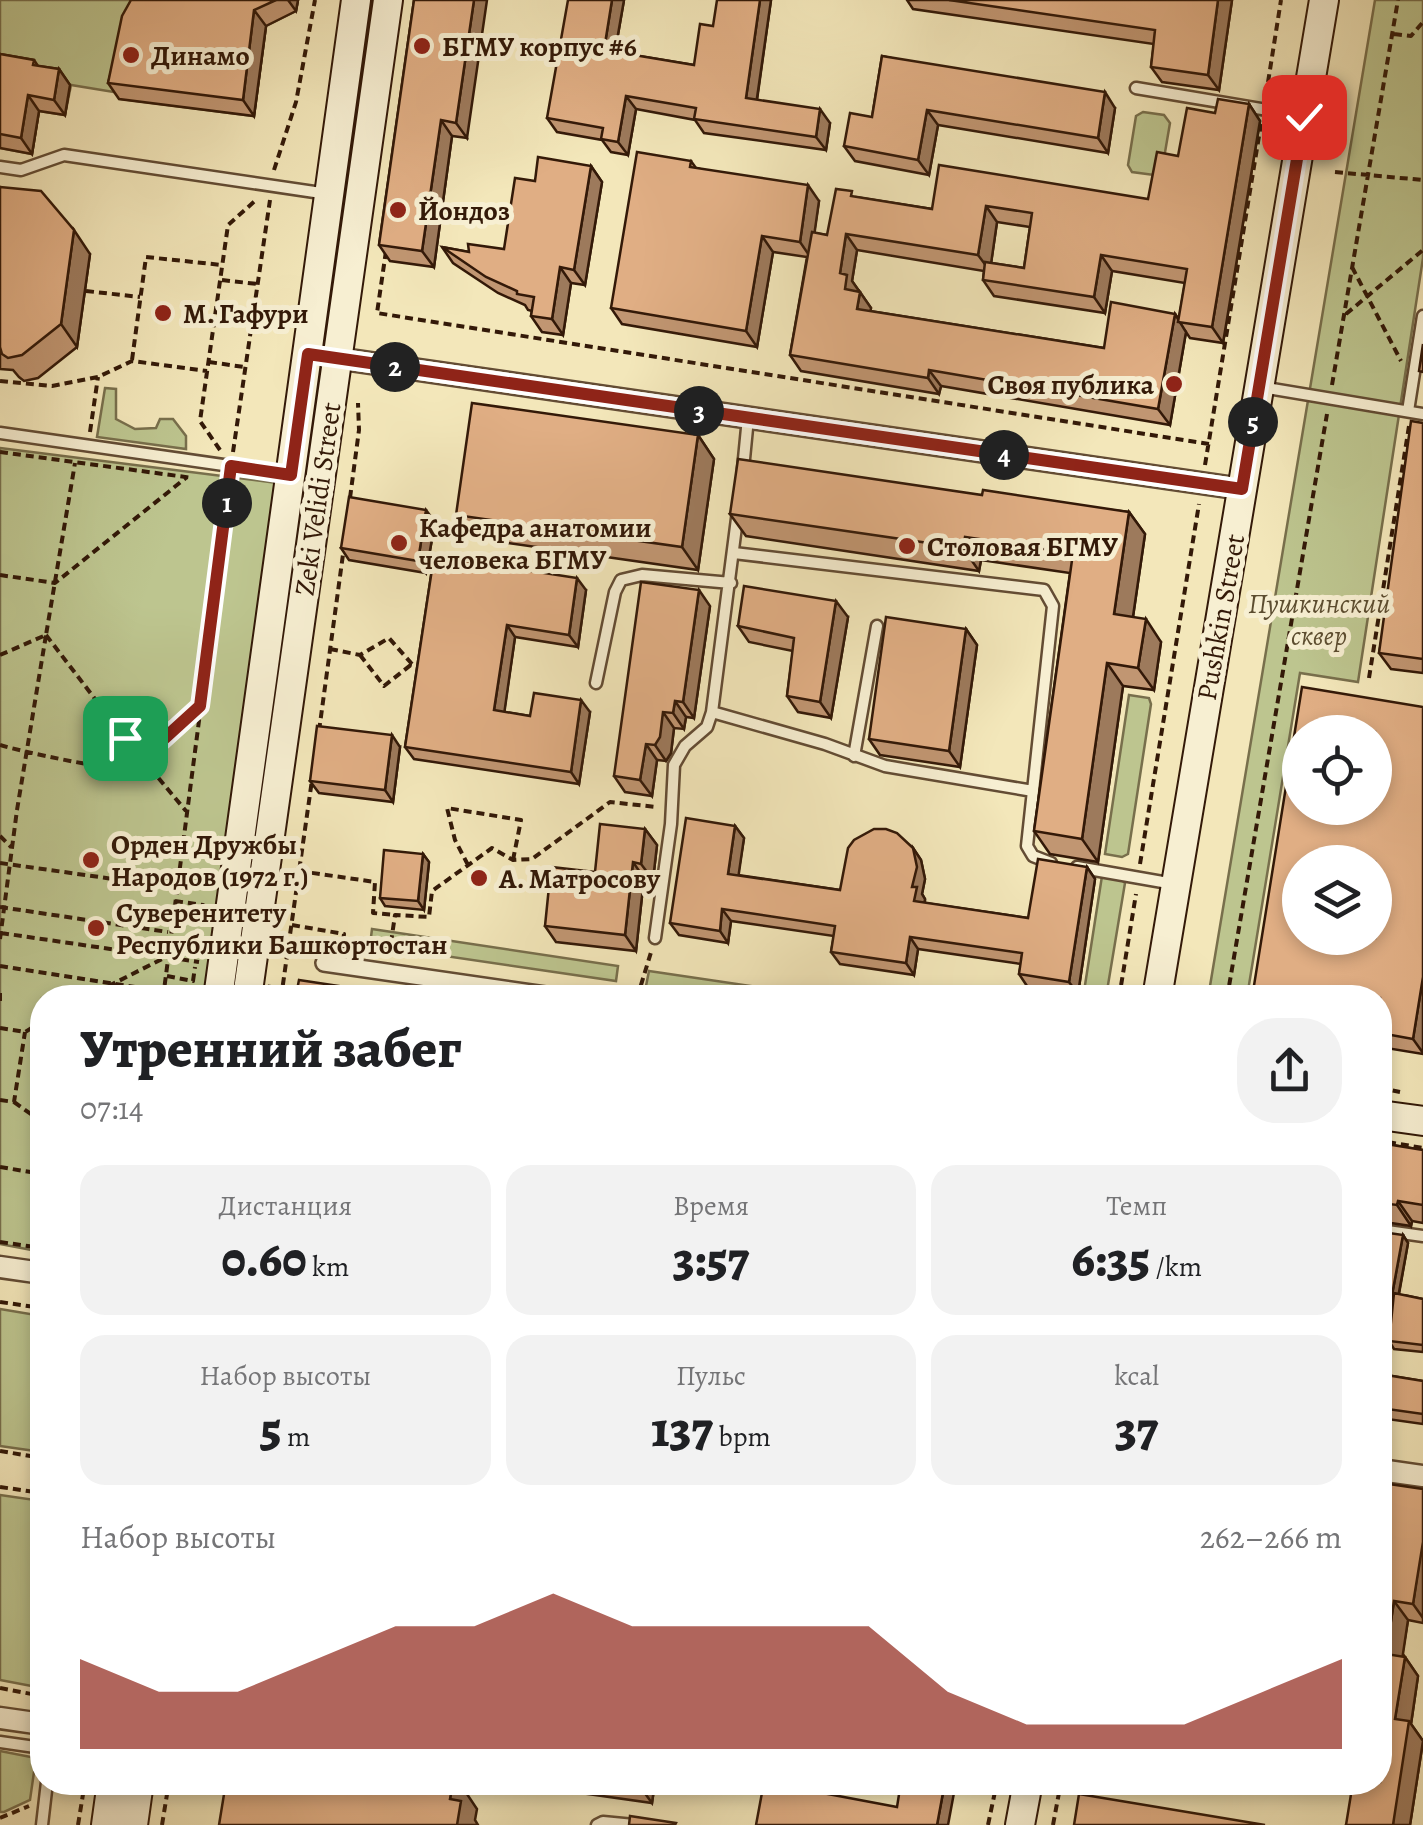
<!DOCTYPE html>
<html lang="ru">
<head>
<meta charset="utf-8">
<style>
	body { margin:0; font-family:Alegreya,serif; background:#f2f2f2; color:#202124; height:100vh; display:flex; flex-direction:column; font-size:38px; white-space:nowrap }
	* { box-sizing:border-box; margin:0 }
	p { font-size:32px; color:#757577 }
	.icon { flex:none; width:55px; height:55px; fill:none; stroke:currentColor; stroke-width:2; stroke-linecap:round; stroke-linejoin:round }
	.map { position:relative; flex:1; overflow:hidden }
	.drawer { position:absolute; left:30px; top:985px; width:1362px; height:810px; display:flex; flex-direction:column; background:#fff; border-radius:40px; box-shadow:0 5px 15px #0003 }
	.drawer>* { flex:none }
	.controls { position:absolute; left:1282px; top:715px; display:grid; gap:20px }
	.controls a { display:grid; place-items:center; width:110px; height:110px; border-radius:50%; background:#fff; box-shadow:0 5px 15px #0003; font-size:50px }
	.pin { position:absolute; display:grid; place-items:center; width:85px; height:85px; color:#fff; margin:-42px; border-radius:20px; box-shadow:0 5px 15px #0006 }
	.km { position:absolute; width:50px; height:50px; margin:-25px; border-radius:50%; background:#222; color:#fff; font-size:28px; line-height:50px; text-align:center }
	.round { display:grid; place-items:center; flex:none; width:105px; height:105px; border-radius:40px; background:#f2f2f2 }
	.head { display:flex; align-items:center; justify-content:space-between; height:170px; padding:0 50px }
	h1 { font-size:55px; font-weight:800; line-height:75px }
	.figures { display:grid; grid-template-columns:repeat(3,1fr); gap:15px; height:170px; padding:10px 50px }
	.figures div { display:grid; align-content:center; border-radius:25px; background:#f2f2f2; text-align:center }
	.figures b { font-size:50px; font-weight:800 }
	.figures small { font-size:28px; font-weight:400 }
	.figures p { font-size:28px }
	.chart { height:280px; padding:20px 50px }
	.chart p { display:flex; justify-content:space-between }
	.chart svg { width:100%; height:180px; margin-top:10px; fill:#8f2418; opacity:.7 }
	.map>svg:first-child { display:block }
</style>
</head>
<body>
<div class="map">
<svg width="1423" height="1825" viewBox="0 0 1423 1825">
	<rect width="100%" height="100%" fill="#f3e7ba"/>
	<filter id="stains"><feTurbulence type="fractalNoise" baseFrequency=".002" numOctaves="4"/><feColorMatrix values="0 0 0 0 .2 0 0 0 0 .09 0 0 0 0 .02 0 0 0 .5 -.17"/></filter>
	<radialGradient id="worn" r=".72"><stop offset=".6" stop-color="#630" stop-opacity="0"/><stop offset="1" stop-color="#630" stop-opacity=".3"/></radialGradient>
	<!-- green -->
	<path fill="#bdc58f" stroke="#786f4c" stroke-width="2.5" d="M0,0H298L296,11L266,26L254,116L120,99V93L71,85L65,115L39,111L32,154L0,148Z
		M1375,0H1423V258L1358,682L1300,673L1247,997L1208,998Z
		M1143,112L1164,115L1170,123L1162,170L1154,175L1132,172L1128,165L1136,116Z
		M105,388L116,389V419L135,429L156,428L160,419H173L186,436V449L97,437Z
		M0,448L285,484L205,997L42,998V1252L0,1244Z
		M1129,695L1149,698L1151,704L1128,854L1122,857L1105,854Z
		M1102,876L1121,879L1125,883L1106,997L1083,998Z
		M372,929L618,966L616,981L370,945Z
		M649,971L826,997L723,998L646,986Z
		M0,1309L42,1316V1452L0,1446Z
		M0,1495L42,1501V1688L0,1680Z
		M0,1751L36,1758L30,1800L4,1812H0Z"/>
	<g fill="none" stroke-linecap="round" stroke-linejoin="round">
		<defs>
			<path id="service" d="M1136,88L1303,116
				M0,167L21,170L64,155L328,194
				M1261,387L1423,414
				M1408,411L1423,316
				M0,433L286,474
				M743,469L748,418
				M734,553L1044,590L1053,606L1027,846L1033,856L1051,863
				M596,683L615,592L621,580L642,575L731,583
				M712,712L825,744L885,766L1033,791
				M854,756L877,626
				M1077,867L1174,884
				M655,938L671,824L674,765L685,746L707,727L712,712L738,511
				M1380,1230L1423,1236
				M0,1742L42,1748
				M42,1825L47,1782
				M597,1825L603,1822L634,1825"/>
			<path id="pedestrian" d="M324,963L566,998"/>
			<path id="minor" d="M308,354L1242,489
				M0,1267L42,1273
				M1380,1470L1423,1476
				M0,1718L42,1724"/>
			<path id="secondary" d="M218,998L356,0
				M247,998L388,0
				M1157,998L1324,0
				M1380,1115L1423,1121
				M106,1825L112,1782
				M133,1825L139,1782
				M1020,1825L1028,1782"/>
		</defs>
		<!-- service casing -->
		<use href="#service" stroke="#634c34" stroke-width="15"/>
		<!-- pedestrian casing -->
		<use href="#pedestrian" stroke="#634c34" stroke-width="20"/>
		<!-- minor casing -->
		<use href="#minor" stroke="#634c34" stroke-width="25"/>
		<!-- secondary casing -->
		<use href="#secondary" stroke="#331908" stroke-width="32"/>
		<!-- path -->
		<path stroke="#331908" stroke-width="4" stroke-dasharray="8 5" stroke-linecap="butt" d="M1394,34L1411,36L1423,22
			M1266,95L1281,0
			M274,170L296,102L315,0
			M1335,172L1423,180
			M386,251L377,313L1209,444
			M1352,267L1401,361
			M222,280L257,284
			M86,291L140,297
			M1346,314L1423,250
			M132,360L146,257L222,265
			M209,362L244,367
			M0,381L52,386L98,377L132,361L207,371
			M1332,385L1398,0
			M90,432L98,377
			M220,450L200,421L228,225L256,200
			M0,452L193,478
			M233,452L270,200
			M1205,465L1261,124
			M350,498L359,430L358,403
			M0,575L55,583L187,477
			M46,635L125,738L186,811
			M330,649L360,655L389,638L412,664L418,665
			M0,655L46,635L75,463
			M360,655L384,686L412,664
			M1369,678L1409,426
			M319,731L344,547
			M0,745C19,751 111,771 126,768C148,762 183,722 200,707
			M0,836L11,847
			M0,863L177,888
			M1140,864L1199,504
			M468,865L455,840L447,808L521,820L513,860
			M299,871L375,882L373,913L395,915
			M175,901L203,905L202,917
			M0,907L168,932
			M292,925L344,934L342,950
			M1,933L199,962
			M302,938L328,942L327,946
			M0,939L17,810L46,635
			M389,956L395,915L429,917L432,891L492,848L513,860L532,859L610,802L656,807
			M0,966L193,996
			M167,976L193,981L195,967
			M0,993V1002
			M85,998L168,956
			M163,998L230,482
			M281,998L312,780
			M637,998L652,949
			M1119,998L1136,894
			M1227,998L1327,414
			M0,1028L25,1032L42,1022
			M1380,1088L1400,1092
			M0,1100L14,1102L25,1032
			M14,1102L42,1122
			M1388,1142L1423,1148
			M0,1167L42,1174
			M0,1242L42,1248
			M0,1302L42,1308
			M0,1451L42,1458
			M0,1487L42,1493
			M0,1688L42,1696
			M0,1818L29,1806
			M78,1825L85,1782
			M162,1825L169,1782
			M988,1825L997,1782
			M1053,1825L1061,1782"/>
		<!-- service -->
		<use href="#service" stroke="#f7efd2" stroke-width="10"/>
		<!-- pedestrian -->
		<use href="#pedestrian" stroke="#f7efd2" stroke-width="15"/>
		<!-- minor -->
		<use href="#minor" stroke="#f7efd2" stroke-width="20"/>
		<!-- secondary -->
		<use href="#secondary" stroke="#f7efd2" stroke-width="28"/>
	</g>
	<!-- wall -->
	<path fill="#c19672" stroke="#331908" stroke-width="2.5" fill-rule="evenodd" d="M131,0H298L296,11L266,26L254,116L119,99L108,83Z
		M414,0L467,138L452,136L434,267L390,261L379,245Z
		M624,0L615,52L694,65L713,26L771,0L757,100L830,123L826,150L704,133L695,120L636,109L628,155L611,152L602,140L557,132L547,118Z
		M907,0H1232L1219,90L1162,82L1151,67L1154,44L913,9Z
		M0,54L34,60L38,66L59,69L70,85L65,115L39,111L32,154L0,148Z
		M882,56L1115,108L1108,153L938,125L929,175L855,161L844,146L872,117Z
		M1249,104L1260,121L1223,343L1190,338L1186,332L1170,425L941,386L939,394L801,371L790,355L807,257L773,252L757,347L622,324L611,308L691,161L696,168L819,201L814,233L827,235L856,197L932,209L1148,199L1178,156L1215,113ZM997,222L1030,227L1024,268L991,263ZM857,250L984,271L983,280L994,296L1105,313L1112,271L1185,283L1179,319L1175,314L1104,348L870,311L871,308L852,281Z
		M591,166L602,182L585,285L571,283L563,335L542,332L531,316L532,311L528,310L525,305L498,293L453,263L442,247L469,252L504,249L535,181Z
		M0,187L90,254L77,347L38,378L24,381L19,377L13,370L0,369Z
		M1423,423V673L1391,669L1379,653Z
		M698,435L714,459L698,570L472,538L456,515Z
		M982,495L1129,512L1145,534L1133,617L1161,642L1154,690L1123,686L1098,862L1050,854L1034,831L1070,573L981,560L979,571L746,536L730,514Z
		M435,522L426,573L349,560L341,548Z
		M434,556L586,590L578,647L515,637L504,712L530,716L590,712L579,784L414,759L405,747Z
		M710,606L694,718L686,717L684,729L674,728L671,753L666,761L657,760L652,796L625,792L614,776Z
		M848,617L831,718L798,712L787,696L793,651L749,642L738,626Z
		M966,629L977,645L960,767L880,755L869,739Z
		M1423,707V1054L1380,1047V998Z
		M400,747L393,802L319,793L310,781Z
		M735,826L744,838L738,875L840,890L913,848L921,860L925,879L922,894L925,899V903L1028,918L1087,867L1095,879L1078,994L1027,986L1019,974L1021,964L918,949L914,975L840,964L831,952L834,936L731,921L728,943L679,935L670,923Z
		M645,829L657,845L653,880L644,878L636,951L556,942L545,926L595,872Z
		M423,854L429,862L424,910L385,906L380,898Z
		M1380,1143L1423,1150V1223L1412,1221L1411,1226L1391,1223L1388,1218L1380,1216Z
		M1403,1235L1408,1243L1399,1294L1423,1299V1352L1394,1349L1389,1341L1392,1314L1380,1311V1244Z
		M1380,1374L1423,1381V1424L1380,1418Z
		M1423,1489V1623L1408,1620L1402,1656L1405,1657L1418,1676L1411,1724L1423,1741L1410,1825H1346L1380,1782V1536Z
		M503,1782H655L652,1803Z"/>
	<!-- shaded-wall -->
	<path fill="#9d7a5c" stroke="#331908" stroke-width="2.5" d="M288,0H298L296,11Z
		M474,0H487L467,138L456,123Z
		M612,0H624L613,63L604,50Z
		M760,0H771L755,112L746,98Z
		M1218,0H1232L1219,90L1208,75Z
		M254,10L266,26L254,116L243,100Z
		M59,69L70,85L65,115L54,100Z
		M1105,92L1115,108L1108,153L1098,138Z
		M28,95L39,111L32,154L21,138Z
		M626,96L636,109L628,155L618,142Z
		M1249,104L1260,121L1223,343L1212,327Z
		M820,109L830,123L826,150L816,137Z
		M927,110L938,125L929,175L918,160Z
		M441,120L452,136L434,267L422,251Z
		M591,166L602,182L585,285L574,270Z
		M808,185L819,201L811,258L800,242Z
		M986,206L997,222L990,271L978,255Z
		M74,230L90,254L77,347L61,324Z
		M846,234L857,250L852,281L859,291L856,305L845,289L840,273Z
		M762,236L773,252L757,347L746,331Z
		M1101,255L1112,271L1105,313L1094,297Z
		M560,267L571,283L563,335L552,319Z
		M860,292L871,308L868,325L857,309Z
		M1175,314L1186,332L1170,425L1158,409Z
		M929,370L941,386L939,394L928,378Z
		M698,435L714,459L698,570L682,547Z
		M426,510L435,522L426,573L418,561Z
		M1129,512L1145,534L1130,637L1114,614Z
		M965,537L981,560L979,571L963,548Z
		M577,578L586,590L578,647L569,635Z
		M699,590L710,606L694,718L683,702Z
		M836,601L848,617L831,718L820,702Z
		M1146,619L1161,642L1154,690L1138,668Z
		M507,625L515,637L503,722L494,710Z
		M966,629L977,645L960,767L949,751Z
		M1107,663L1123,686L1098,862L1082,839Z
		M581,700L590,712L579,784L571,772Z
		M675,701L686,717L684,729L673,713Z
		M663,712L674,728L671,753L666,761L655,745Z
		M392,735L400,747L393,802L385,790Z
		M646,744L657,760L652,796L640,780Z
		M735,826L744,838L737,886L728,874Z
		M645,829L657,845L653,880L641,864Z
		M913,848L921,860L925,879L922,894L925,899L923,913L914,901L912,887Z
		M423,854L429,862L424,910L418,901Z
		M633,862L644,878L636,951L625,935Z
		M1087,867L1095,879L1078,994L1069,982Z
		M722,909L731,921L728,943L720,931Z
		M910,937L918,949L914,975L906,963Z
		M1423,977V1053L1413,1039Z
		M1398,1201L1412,1221L1411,1226L1397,1205Z
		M1403,1235L1408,1243L1395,1314L1390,1306Z
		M1422,1542L1423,1543V1618L1413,1604Z
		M1394,1601L1408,1620L1400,1674L1386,1654Z
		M1405,1657L1418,1676L1411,1724L1423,1741L1410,1825H1393L1395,1719Z
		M453,1782H459L477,1809L475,1820L478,1825H457L450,1799Z
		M642,1782H655L652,1803L641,1788Z
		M945,1782H956L948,1825H937Z"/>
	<!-- building -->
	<path fill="#e0ae84" stroke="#331908" stroke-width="2.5" fill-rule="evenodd" d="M131,0H276L254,10L243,100L108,83L122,16Z
		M414,0H474L456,123L441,120L422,251L379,245Z
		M568,0H612L604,50L694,65L700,24L713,26L717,0H760L746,98L820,109L816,137L694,119L696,108L626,96L618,142L601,139L603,128L547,118Z
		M949,0H1218L1208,75L1151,67L1155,30Z
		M0,54L34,60L33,65L59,69L54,100L28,95L21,138L0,134Z
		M882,56L1105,92L1098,138L927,110L918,160L844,146L850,113L872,117Z
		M1218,99L1249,104L1212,327L1178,322L1187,269L1101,255L1094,297L983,280L985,262L1024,268L1032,213L986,206L978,255L846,234L840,273L847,275L845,289L860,292L857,309L1104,348L1111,302L1175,314L1158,409L929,370L928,378L790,355L812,232L827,235L836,189L852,191L851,196L932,209L939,165L1148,199L1157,152L1178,156L1187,108L1215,113Z
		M637,152L691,161L690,167L808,185L800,242L762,236L746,331L611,308Z
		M538,157L591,166L574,270L560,267L552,319L531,316L534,297L517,294V291L486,277L442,247L469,252L468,244L504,249L515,178L535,181Z
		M0,187L41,191L74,230L61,324L22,355L8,358L2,354L0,347Z
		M1423,344V372L1419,371Z
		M472,403L698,435L682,547L456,515Z
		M1411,421L1423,423V659L1379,653Z
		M738,459L982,495L983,490L1129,512L1114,614L1146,619L1138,668L1107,663L1082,839L1034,831L1073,553L965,537L963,548L730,514Z
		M349,497L426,510L418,561L341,548Z
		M434,556L577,578L569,635L507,625L494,710L530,716L534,693L581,700L571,772L405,747Z
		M641,582L699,590L683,702L675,701L673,713L663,712L660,737L655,745L646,744L640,780L614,776Z
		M744,586L836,601L820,702L787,696L794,638L738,626Z
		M886,617L966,629L949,751L869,739Z
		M1302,687L1423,707V977L1413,1039L1380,1033V998H1252ZM1300,732H1375V808H1300ZM1300,862H1375V938H1300Z
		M317,726L392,735L385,790L310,781Z
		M686,818L735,826L728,874L840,890L848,848L854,840L874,829H886L897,833L913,848L917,867L912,887H917L914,901L1028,918L1038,859L1087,867L1069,982L1019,974L1022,953L910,937L906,963L831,952L835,926L722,909L720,931L670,923Z
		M600,824L645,829L641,864L633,862L625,935L545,926L551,867L595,872Z
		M384,850L423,854L418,901L380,898Z
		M299,980L418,998H267L269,986L297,990Z
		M1380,1143L1423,1150V1205L1398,1201L1397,1205L1380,1203Z
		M1382,1232L1403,1235L1390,1306L1380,1304V1244Z
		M1394,1293L1423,1299V1345L1389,1341Z
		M1380,1374L1423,1381V1414L1380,1408Z
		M1389,1484L1423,1489V1542L1413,1604L1394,1601L1386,1654L1405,1657L1395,1719L1409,1721L1393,1825H1346L1353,1782H1380V1536Z
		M226,1782H453L450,1799L461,1801L457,1825H219Z
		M603,1782H642L641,1788Z
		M764,1782L897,1807L901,1782H945L937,1825H756Z
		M1079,1794L1265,1825H1074Z
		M630,1816L676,1823L675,1825H629Z"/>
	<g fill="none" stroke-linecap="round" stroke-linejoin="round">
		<defs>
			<path id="route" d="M125,738L144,757L200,706L231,466L291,475L308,354L1242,489L1304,117"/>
		</defs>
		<!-- route casing -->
		<use href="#route" stroke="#fff" stroke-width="20"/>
		<!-- route -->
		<use href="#route" stroke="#8f2418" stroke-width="12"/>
	</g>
	<!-- markers -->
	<g fill="#8f2418" stroke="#f7efd2" stroke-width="4">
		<circle cx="422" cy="46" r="10"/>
		<circle cx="131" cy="55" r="10"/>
		<circle cx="398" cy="210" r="10"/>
		<circle cx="163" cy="313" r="10"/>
		<circle cx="1174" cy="384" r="10"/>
		<circle cx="399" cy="543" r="10"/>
		<circle cx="907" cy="546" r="10"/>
		<circle cx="91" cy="860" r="10"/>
		<circle cx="479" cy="878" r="10"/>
		<circle cx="96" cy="928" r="10"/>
	</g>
	<g text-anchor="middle" stroke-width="10" stroke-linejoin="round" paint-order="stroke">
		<!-- poi labels -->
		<g font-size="28" font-weight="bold" fill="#331908" stroke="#f7efd2" text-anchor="start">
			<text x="442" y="56">БГМУ корпус #6</text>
			<text x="151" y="65">Динамо</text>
			<text x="418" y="220">Йондоз</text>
			<text x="183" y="323">М. Гафури</text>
			<text x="1154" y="394" text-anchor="end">Своя публика</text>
			<text x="419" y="537">Кафедра анатомии<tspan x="419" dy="32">человека БГМУ</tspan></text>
			<text x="927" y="556">Столовая БГМУ</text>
			<text x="111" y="854">Орден Дружбы<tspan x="111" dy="32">Народов (1972 г.)</tspan></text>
			<text x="499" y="888">А. Матросову</text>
			<text x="116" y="922">Суверенитету<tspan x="116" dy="32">Республики Башкортостан</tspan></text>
		</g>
		<!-- street labels -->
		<g font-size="28" fill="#331908" stroke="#f7efd2">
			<text transform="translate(317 499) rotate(-82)" y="10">Zeki Velidi Street</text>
			<text transform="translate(1220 617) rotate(-80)" y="10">Pushkin Street</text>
		</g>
		<!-- park labels -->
		<g font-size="28" font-style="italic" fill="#5c4d30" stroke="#f7efd2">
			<text x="1319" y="613">Пушкинский<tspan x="1319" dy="32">сквер</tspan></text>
		</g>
	</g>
	<rect width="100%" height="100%" filter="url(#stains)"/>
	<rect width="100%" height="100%" fill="url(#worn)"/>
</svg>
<div class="controls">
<a><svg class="icon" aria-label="locate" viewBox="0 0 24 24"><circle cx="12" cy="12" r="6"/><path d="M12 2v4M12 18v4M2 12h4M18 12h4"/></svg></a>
<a><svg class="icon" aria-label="layers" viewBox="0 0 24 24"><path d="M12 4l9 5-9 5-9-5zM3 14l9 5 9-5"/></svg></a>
</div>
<div class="pin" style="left:125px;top:738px;background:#1e9e55"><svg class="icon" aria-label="arrive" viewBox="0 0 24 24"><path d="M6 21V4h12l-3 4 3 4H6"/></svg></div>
<div class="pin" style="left:1304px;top:117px;background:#d93025"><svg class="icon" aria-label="check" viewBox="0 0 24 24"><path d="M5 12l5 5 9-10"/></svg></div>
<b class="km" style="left:227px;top:503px">1</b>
<b class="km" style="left:395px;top:367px">2</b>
<b class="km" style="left:699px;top:411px">3</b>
<b class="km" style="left:1004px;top:455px">4</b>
<b class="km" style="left:1253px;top:422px">5</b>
<section class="drawer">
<div class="head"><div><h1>Утренний забег</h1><p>07:14</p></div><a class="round"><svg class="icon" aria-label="share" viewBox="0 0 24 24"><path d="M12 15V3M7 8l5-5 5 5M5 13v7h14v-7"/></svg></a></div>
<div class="figures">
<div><p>Дистанция</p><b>0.60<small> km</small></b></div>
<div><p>Время</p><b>3:57</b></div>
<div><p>Темп</p><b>6:35<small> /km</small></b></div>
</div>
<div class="figures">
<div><p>Набор высоты</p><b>5<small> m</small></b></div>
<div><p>Пульс</p><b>137<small> bpm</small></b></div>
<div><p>kcal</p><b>37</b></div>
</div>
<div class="chart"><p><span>Набор высоты</span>262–266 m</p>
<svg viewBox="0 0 160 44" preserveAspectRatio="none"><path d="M0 44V22L10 30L20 30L30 22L40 14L50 14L60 6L70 14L80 14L90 14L100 14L110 30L120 38L130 38L140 38L150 30L160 22V44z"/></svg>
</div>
</section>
</div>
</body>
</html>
